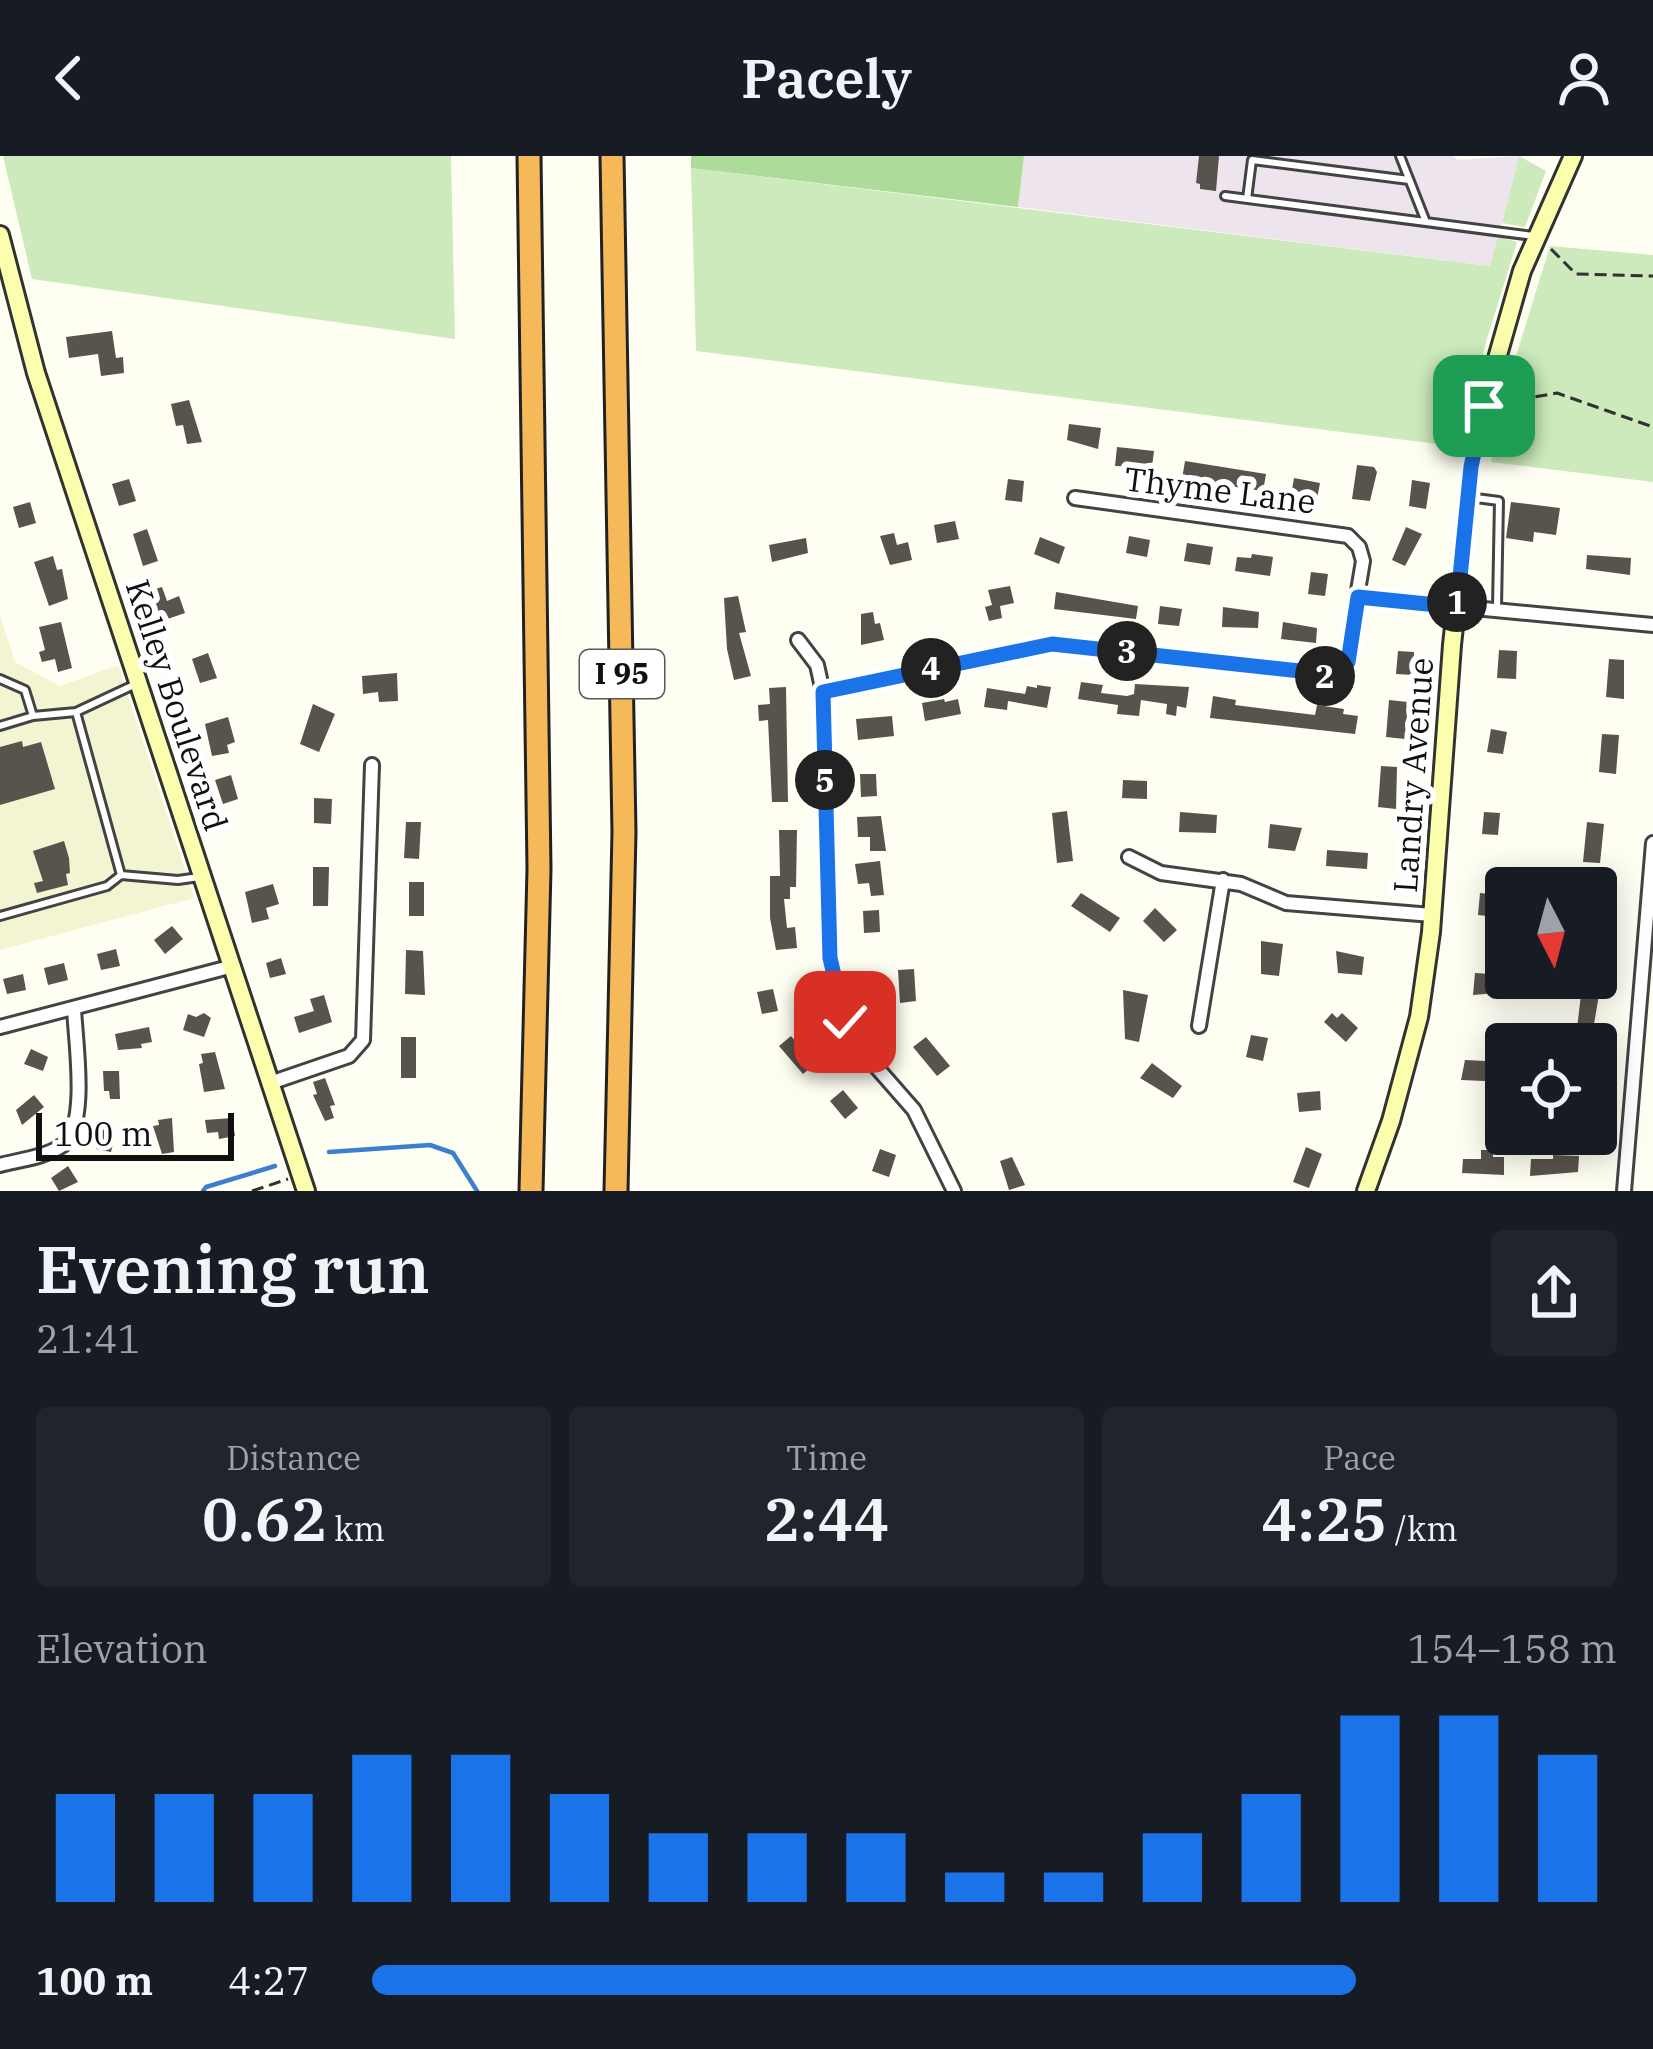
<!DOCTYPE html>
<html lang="en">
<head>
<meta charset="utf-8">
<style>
	body { margin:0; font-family:"IBM Plex Serif",serif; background:#20242c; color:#f1f3f6; height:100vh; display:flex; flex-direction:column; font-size:45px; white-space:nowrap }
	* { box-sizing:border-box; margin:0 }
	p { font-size:39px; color:#9ea1a6 }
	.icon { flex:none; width:66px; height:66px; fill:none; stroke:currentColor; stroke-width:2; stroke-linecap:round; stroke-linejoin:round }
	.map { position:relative; height:1035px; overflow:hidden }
	.details { display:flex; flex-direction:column; background:#171b24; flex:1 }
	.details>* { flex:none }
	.needle { width:78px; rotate:174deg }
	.tools { position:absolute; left:1485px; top:711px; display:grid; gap:24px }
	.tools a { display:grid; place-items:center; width:132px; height:132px; border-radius:12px; background:#171b24; box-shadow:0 6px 30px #0003; font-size:60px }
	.scale { position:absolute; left:36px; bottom:30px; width:198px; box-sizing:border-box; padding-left:12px; border:6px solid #101010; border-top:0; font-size:33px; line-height:42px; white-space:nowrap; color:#101010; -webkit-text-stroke:9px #fff; paint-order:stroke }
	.pin { position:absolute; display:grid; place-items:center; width:102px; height:102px; color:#fff; margin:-51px; border-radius:24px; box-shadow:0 6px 18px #0006 }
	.km { position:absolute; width:60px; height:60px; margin:-30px; border-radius:50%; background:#222; color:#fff; font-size:33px; line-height:60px; text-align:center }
	.round { display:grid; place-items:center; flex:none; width:126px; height:126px; border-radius:12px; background:#20242c }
	.overview { display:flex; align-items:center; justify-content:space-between; height:204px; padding:0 36px }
	h1 { font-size:66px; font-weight:600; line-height:90px }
	.figures { display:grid; grid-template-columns:repeat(3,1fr); gap:18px; height:204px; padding:12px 36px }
	.figures div { display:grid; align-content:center; border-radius:12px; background:#20242c; text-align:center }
	.figures b { font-size:60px; font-weight:600 }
	.figures small { font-size:33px; font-weight:400 }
	.figures p { font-size:33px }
	.chart { height:336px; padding:24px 36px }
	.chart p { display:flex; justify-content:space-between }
	.chart svg { width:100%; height:216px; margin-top:12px; stroke:#1a73e8; stroke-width:6 }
	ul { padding:0 36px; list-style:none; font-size:39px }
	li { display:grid; grid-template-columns:192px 144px 1fr; align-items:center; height:90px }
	li i { height:30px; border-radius:15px; background:#1a73e8 }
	header { display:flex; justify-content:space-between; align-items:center; height:156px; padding:0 36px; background:#171b24; font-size:54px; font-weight:600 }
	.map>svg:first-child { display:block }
</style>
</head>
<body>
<header><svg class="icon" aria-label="back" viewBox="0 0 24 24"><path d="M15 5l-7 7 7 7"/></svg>Pacely<svg class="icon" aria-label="person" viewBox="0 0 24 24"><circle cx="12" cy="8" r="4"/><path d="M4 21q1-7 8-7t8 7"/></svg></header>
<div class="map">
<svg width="1653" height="1035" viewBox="0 0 1653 1035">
	<rect width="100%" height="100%" fill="#fffef2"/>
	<!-- industrial -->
	<path fill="#eee4ed" d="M1024,0H1453L1458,4L1519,0L1491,110L1018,51Z"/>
	<!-- farmland -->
	<path fill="#f3f5d2" d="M0,459L15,506L60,530L118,509L194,742L0,794Z"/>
	<!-- green -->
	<path fill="#cceabb" d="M3,0H451L455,183L32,123Z
		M1519,0L1546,15L1525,71L1502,67Z
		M691,12L1490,110L1498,81L1517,86L1486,186L1461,291L696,195Z
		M1550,90L1653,99V326L1491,306L1508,226Z"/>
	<!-- forest -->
	<path fill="#addb9a" d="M691,0H1024L1018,51L691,12Z"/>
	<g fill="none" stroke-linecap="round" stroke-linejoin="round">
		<!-- stream -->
		<path stroke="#3d7ece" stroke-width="4.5" d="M329,996L430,989L453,997L477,1035
			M203,1035L206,1031L275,1010"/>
	</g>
	<!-- building -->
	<path fill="#58534c" d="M1199,0H1219L1216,35L1200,33V28L1196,27Z
		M112,175L116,202L123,201L124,217L101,220L98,198L69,202L66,181Z
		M189,244L202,286L187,288L183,269L176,270L171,248Z
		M1069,268L1101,272L1098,293L1067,284Z
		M1117,291L1154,295L1152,311L1115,310Z
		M1185,305L1266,318L1263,335L1182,323Z
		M1357,309L1374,311L1377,316L1370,345L1352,343Z
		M1294,322L1320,327L1317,343L1291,339Z
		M129,323L136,345L119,350L112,328Z
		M1008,323L1024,325L1022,346L1005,344Z
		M1412,324L1430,327L1426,353L1409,350Z
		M30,346L36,367L19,372L13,351Z
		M1511,346L1560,352L1556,379L1534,376L1533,386L1506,382Z
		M955,365L959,383L937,387L934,369Z
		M1406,371L1422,378L1405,410L1392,404Z
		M147,373L158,405L143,410L133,378Z
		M894,377L897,389L908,386L912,404L890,409L880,380Z
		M1129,380L1150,384L1147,401L1126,397Z
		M1040,381L1065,391L1059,408L1034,398Z
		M806,382L808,397L772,406L769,389Z
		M1187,387L1213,391L1210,409L1184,405Z
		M1252,398L1273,401L1270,420L1235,415L1237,401L1251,402Z
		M1587,399L1631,402L1630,419L1586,413Z
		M53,400L57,414L62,413L68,443L49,450L34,406Z
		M1311,416L1328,418L1325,440L1308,438Z
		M1010,430L1014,447L1000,450L1002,462L989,465L985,451L992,449L988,434Z
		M162,431L167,445L179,440L185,457L159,466L148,435Z
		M1056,436L1138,450L1136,463L1054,453Z
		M738,440L746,476L739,477L751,520L734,524L727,493L724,442Z
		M1160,450L1182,453L1179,470L1158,468Z
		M1223,451L1259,456L1258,472L1222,471Z
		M873,456L875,468L880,467L884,484L861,489V458Z
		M61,466L72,512L58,516L55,503L42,506L39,496L45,494L39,471Z
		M1283,466L1317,472L1316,487L1281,483Z
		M1499,494L1517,495L1516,523L1497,522Z
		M1398,495L1414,496L1413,519L1396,518Z
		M208,497L217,522L200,527L192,503Z
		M1609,503L1624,504V543L1606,541Z
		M397,517L398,545L379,546L378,536L363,538L362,520Z
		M1081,526L1103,529L1101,537L1127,540L1134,538L1135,528L1189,531L1186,552L1177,550L1176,560L1166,558L1167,548L1141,544L1139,560L1117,558L1118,549L1078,543Z
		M1037,529L1051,531L1047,552L1008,545L1007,554L984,551L987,532L1025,538L1027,530L1037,532Z
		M786,531L788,646H772L768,564L759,565L758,549L770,548L769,532Z
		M1213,540L1236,544L1235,549L1315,559L1317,549L1344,553L1343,558L1358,560L1355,578L1210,562Z
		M944,543L945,546L958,543L961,558L925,565L922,547Z
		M1389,544L1408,546L1405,583L1386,581Z
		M313,548L335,558L319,596L300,588Z
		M892,560L894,580L858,584L856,563Z
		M228,561L235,586L227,589L229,597L212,600L205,568Z
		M1491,573L1507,576L1503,598L1487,596Z
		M1602,578L1619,579L1616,618L1599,616Z
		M22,585L23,591L41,586L55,633L0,649V591Z
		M1381,610L1397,611L1396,653L1378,651Z
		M860,618H876L877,640L861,641Z
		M231,619L238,643L223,648L215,624Z
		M1123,624L1147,625V643L1122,642Z
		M314,642L332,643L331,668L314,667Z
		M1067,655L1073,705L1057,707L1052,657Z
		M1180,656L1217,659L1216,677L1179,676Z
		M1484,656L1500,657L1498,679L1482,678Z
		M881,660L886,695H870V681H858L857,661Z
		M406,666H421L419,703L404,702Z
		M1587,666L1604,668L1600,707L1583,706Z
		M1270,668L1302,672L1295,695L1268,692Z
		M779,674H797L796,731H790V743H784L787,772L795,771L797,792L776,794L770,762V720H780Z
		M64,685L69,702L70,717L66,718L68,729L37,737L34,727L43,725L33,695Z
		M1327,694L1368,697L1367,713L1326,710Z
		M880,705L884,739L871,740L869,727L858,728L855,708Z
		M313,711H329L328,750H313Z
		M409,726H424V760H409Z
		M273,728L279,748L266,752L269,763L252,767L245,736Z
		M1081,737L1120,762L1110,776L1071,750Z
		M1480,737L1499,739L1496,761L1478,759Z
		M1155,752L1177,774L1164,786L1143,765Z
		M879,754L880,776L864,777L863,755Z
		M172,770L183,783L165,798L154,784Z
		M1261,785L1283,788L1279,820L1261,818Z
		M116,793L120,810L101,814L97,798Z
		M406,794L423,795L425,839L405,838Z
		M1336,795L1364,801L1362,819L1338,817Z
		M281,802L286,818L270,822L266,807Z
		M64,807L68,824L48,829L44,812Z
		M914,813L916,845L900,847L898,814Z
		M1475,817L1491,818V826H1498L1497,837L1473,839Z
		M23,818L26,834L7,838L3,823Z
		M1583,822L1596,823L1595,832L1600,833L1593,874L1577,872Z
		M773,833L778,855L762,858L757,836Z
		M1123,834L1148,839L1139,886L1125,883Z
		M324,839L332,866L299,877L294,861L314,855L310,843Z
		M204,857L211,862L204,881L183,874L188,858L196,861Z
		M1332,857L1337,862L1342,857L1358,872L1346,886L1324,866Z
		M149,871L152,886L141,888L142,892L118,894L115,878Z
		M1251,879L1268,882L1263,905L1246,901Z
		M791,880L815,908L803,918L779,890Z
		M401,881H416V922H401Z
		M926,881L950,910L937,920L913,891Z
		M31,893L48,901L43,915L24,908Z
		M215,896L225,933L204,936L199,908L203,907L201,898Z
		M1465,904L1486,905L1485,925L1461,924Z
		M1152,907L1182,930L1173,942L1140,922Z
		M103,915H119L120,943H110L109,935H104Z
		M325,922L335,949L330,950L334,962L325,965L313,939L317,938L313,926Z
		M843,934L858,952L845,963L830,945Z
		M1320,935L1321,954L1299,956L1297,937Z
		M34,939L44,951L22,969L16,954Z
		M172,962L174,996L162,998L153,970L159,969L158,964Z
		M232,962L235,980L219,983L218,976L207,977L205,964Z
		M100,973L116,976L111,996L96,993Z
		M1306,991L1322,998L1309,1032L1293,1026Z
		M880,993L896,999L889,1021L872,1015Z
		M1481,994H1493V1001H1504V1019L1462,1017L1463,1003H1481Z
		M1553,999L1579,1000L1578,1016L1530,1020L1531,1003H1553Z
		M1012,1001L1025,1029L1009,1034L1000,1005Z
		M68,1010L78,1026L59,1035L51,1022Z"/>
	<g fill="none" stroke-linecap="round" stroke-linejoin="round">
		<defs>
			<path id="lane" d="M1400,0L1426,66
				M1252,4L1409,24
				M1225,40L1533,80
				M1247,43L1252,4
				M1468,341L1499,345L1497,451
				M0,523L25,534L33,560
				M138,527L76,556L121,719L178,724L199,721
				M0,570L33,560L76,556
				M0,760L107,730L121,719"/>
			<path id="street" d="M1358,441L1653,469
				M798,484L817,509L823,536L830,802L838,845L857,889L914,954L954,1035
				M823,536L1052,488L1331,520L1345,512L1363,405L1359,391L1348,380L1075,342
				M1129,701L1161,717L1241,728L1286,747L1432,759
				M1199,870L1223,724
				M0,871L233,810
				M273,926L349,900L363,884L372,609
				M0,1009C19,1004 46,1001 63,989C89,969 75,882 74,852
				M1624,1035L1653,687"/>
			<path id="secondary" d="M0,79L36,217L306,1035
				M1366,1035L1391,965L1419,861L1431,776L1452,489L1471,311L1488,234L1522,115L1573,0"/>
			<path id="highway" d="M529,0L539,713L531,1035
				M612,0L624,676L616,1035"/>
		</defs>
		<!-- lane casing -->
		<use href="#lane" stroke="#434343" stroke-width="12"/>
		<!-- street casing -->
		<use href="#street" stroke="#434343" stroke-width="18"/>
		<!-- secondary casing -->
		<use href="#secondary" stroke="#323232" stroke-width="22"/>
		<!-- highway casing -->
		<use href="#highway" stroke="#212121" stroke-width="27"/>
		<!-- path -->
		<path stroke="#323232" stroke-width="3" stroke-dasharray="12 6" stroke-linecap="butt" d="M1551,93L1576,118L1653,120
			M1500,247L1557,237L1653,271
			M252,1035L288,1023"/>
		<!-- lane -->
		<use href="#lane" stroke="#fff" stroke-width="6"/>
		<!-- street -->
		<use href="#street" stroke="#fff" stroke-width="12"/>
		<!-- secondary -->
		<use href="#secondary" stroke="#fbffad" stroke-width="16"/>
		<!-- highway -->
		<use href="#highway" stroke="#f5b95a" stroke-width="21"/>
	</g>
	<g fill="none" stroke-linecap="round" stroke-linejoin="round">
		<defs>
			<path id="route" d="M845,866L830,802L823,536L1052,488L1337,519L1348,506L1358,441L1457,451L1471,311L1484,250"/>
		</defs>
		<!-- route casing -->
		<use href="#route" stroke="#fff" stroke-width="24"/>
		<!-- route -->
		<use href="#route" stroke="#1a73e8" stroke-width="15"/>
	</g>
	<g text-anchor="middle" stroke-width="12" stroke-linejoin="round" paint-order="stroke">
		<!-- shield labels -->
		<rect fill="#fff" stroke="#585858" stroke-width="3" x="580" y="494" width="84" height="48" rx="9"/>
		<g font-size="30" font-weight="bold" fill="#101010">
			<text x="622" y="528">I 95</text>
		</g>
		<!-- street labels -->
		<g font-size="33" fill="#101010" stroke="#fff">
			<text transform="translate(1220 334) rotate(7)" y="12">Thyme Lane</text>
			<text transform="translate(177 549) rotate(72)" y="12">Kelley Boulevard</text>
			<text transform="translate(1413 619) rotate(-86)" y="12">Landry Avenue</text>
		</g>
	</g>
</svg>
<div class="tools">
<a><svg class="needle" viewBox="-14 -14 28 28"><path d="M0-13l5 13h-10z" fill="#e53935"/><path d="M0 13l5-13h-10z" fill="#9ea1a6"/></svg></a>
<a><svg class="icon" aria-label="locate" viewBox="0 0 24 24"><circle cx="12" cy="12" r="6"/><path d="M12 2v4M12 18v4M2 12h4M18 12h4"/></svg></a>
</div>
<div class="scale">100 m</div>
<div class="pin" style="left:1484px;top:250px;background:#1e9e55"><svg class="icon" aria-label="arrive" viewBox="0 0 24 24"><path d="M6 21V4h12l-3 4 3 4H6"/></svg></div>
<div class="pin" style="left:845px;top:866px;background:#d93025"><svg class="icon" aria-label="check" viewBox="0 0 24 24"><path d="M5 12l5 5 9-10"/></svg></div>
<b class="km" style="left:1457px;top:446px">1</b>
<b class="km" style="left:1325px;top:520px">2</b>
<b class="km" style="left:1127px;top:495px">3</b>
<b class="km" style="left:931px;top:512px">4</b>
<b class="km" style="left:825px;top:624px">5</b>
</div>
<section class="details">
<div class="overview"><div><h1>Evening run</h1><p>21:41</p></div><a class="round"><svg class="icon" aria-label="share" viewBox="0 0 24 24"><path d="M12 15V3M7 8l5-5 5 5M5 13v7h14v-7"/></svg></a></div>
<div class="figures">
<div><p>Distance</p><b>0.62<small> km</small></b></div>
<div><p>Time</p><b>2:44</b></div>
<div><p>Pace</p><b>4:25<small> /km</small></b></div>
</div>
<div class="chart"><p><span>Elevation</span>154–158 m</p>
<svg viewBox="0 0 160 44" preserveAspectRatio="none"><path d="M5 44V22M15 44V22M25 44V22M35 44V14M45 44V14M55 44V22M65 44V30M75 44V30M85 44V30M95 44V38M105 44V38M115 44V30M125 44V22M135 44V6M145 44V6M155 44V14"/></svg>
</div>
<ul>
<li><b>100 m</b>4:27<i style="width:79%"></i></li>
</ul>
</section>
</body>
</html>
